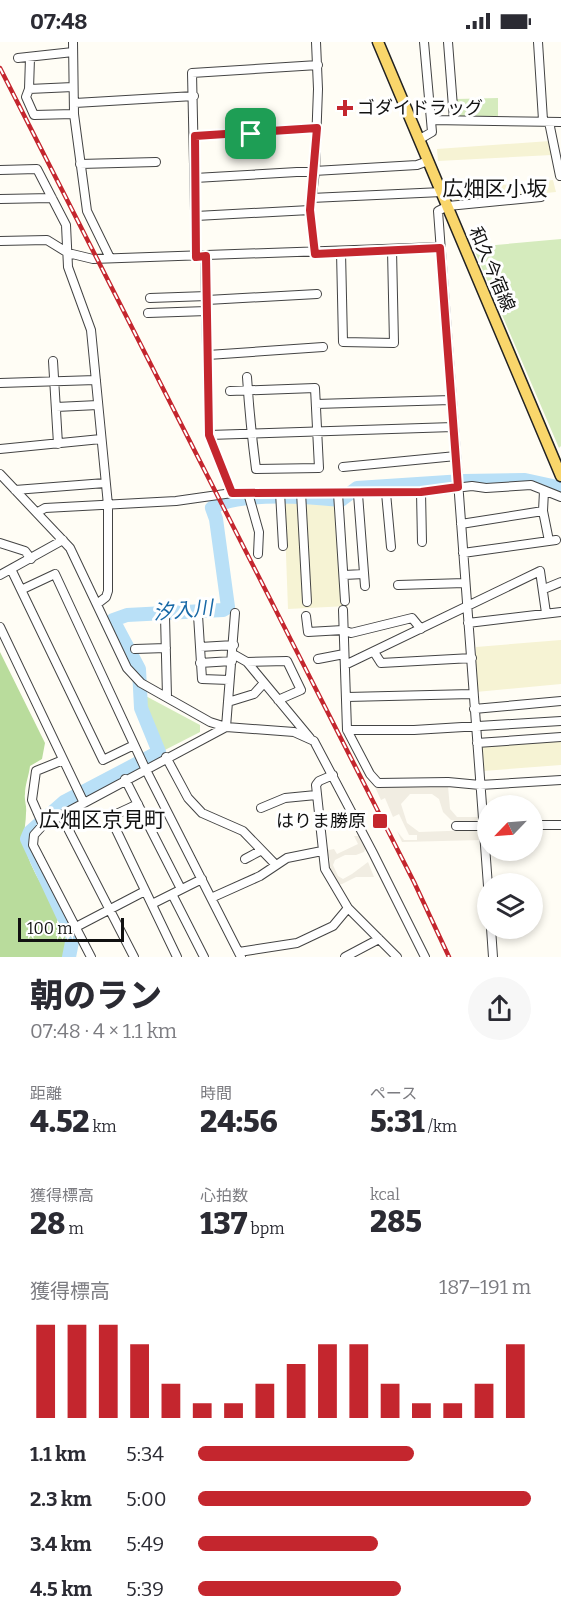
<!DOCTYPE html>
<html lang="ja">
<head>
<meta charset="utf-8">
<style>
	body { margin:0; font-family:Bitter,"Noto Sans JP",serif; background:#f7f7f7; color:#2b2b33; height:100vh; display:flex; flex-direction:column; font-size:22px; white-space:nowrap }
	* { box-sizing:border-box; margin:0 }
	p { font-size:20px; color:#7c7c81 }
	.icon { flex:none; width:33px; height:33px; fill:none; stroke:currentColor; stroke-width:2; stroke-linecap:round; stroke-linejoin:round }
	.map { position:relative; height:915px; overflow:hidden }
	.details { display:flex; flex-direction:column; background:#fff; flex:1 }
	.details>* { flex:none }
	.needle { width:39px; rotate:245deg }
	.controls { position:absolute; left:477px; top:753px; display:grid; gap:12px }
	.controls a { display:grid; place-items:center; width:66px; height:66px; border-radius:50%; background:#fff; box-shadow:0 3px 9px #0003; font-size:30px }
	.scale { position:absolute; left:18px; bottom:15px; width:106px; box-sizing:border-box; padding-left:6px; border:3px solid #111; border-top:0; font-size:16px; line-height:21px; white-space:nowrap; color:#111; -webkit-text-stroke:4px #fff; paint-order:stroke }
	.pin { position:absolute; display:grid; place-items:center; width:51px; height:51px; color:#fff; margin:-26px; border-radius:12px; box-shadow:0 3px 9px #0006 }
	.round { display:grid; place-items:center; flex:none; width:63px; height:63px; border-radius:32px; background:#f7f7f7 }
	.overview { display:flex; align-items:center; justify-content:space-between; height:102px; padding:0 30px }
	h1 { font-size:33px; font-weight:800; line-height:45px }
	.metrics { display:grid; grid-template-columns:repeat(3,1fr); gap:9px; height:102px; padding:6px 30px }
	.metrics div { display:grid; align-content:center }
	.metrics b { font-size:30px; font-weight:800 }
	.metrics small { font-size:16px; font-weight:400 }
	.metrics p { font-size:16px }
	.chart { height:168px; padding:12px 30px }
	.chart p { display:flex; justify-content:space-between }
	.chart svg { width:100%; height:108px; margin-top:6px; stroke:#c4262e; stroke-width:6 }
	ul { padding:0 30px; list-style:none; font-size:20px }
	li { display:grid; grid-template-columns:96px 72px 1fr; align-items:center; height:45px }
	li i { height:15px; border-radius:8px; background:#c4262e }
	.status { display:flex; justify-content:space-between; align-items:center; height:42px; padding:0 30px; background:#fff; direction:ltr }
	.status svg { height:16px; fill:currentColor }
	.map>svg:first-child { display:block }
</style>
</head>
<body>
<div class="status"><b>07:48</b><svg viewBox="0 0 49 12"><path d="M0 12V9h3v3zM5 12V6h3v6zM10 12V3h3v9zM15 12V0h3v12zM26 1h20v11H26zM47 4h2v5h-2z"/></svg></div>
<div class="map">
<svg width="561" height="915" viewBox="0 0 561 915">
	<rect width="100%" height="100%" fill="#fffdf5"/>
	<!-- farmland -->
	<path fill="#f6f3d4" d="M550,99L552,113L438,119L437,107Z
		M553,138L556,150L455,160L450,148Z
		M317,457L342,460L348,564L288,567L284,458Z
		M561,598V642L476,650V605Z
		M561,697V723L483,729L480,707L484,704Z"/>
	<!-- green -->
	<path fill="#d5ebbd" d="M498,56V74L457,75L456,57Z
		M561,197V404L559,406L473,205Z
		M142,652L200,683V690L161,710L143,666Z"/>
	<!-- forest -->
	<path fill="#b9dc9c" d="M0,610L45,701L42,717L30,724C29,733 25,743 25,752C24,758 27,764 26,771C26,783 22,794 26,808C36,846 71,873 66,915H0Z"/>
	<!-- plaza -->
	<path fill="#f1ede2" d="M448,744L450,767L457,775H478V778L473,781L451,778L443,770L439,757L432,752H410L401,762L407,781L419,790L477,788L482,798L402,800L397,789L404,798H417V793H409L399,772L393,775L385,756L381,758L375,745Z
		M354,794H360L366,805L364,810L356,813H345L335,818L333,823L338,834L343,837L352,832L368,820L374,835H356L338,844L329,825L330,818L324,804L329,808L334,807L337,812L358,802Z"/>
	<g fill="none" stroke-linecap="round" stroke-linejoin="round">
		<!-- river -->
		<path stroke="#b9e0f7" stroke-width="14" d="M69,915L73,895L27,797L30,790L64,760L159,710L141,666L139,627L113,578L127,573L223,568L228,565L216,477L212,466C239,449 309,455 341,458L357,446L463,439L525,438L561,446"/>
		<defs>
			<path id="minor" d="M73,0L74,72L87,169L110,216
				M448,0L454,78
				M538,0L543,78
				M18,16L73,10
				M30,16L29,47L26,55L34,73L74,72
				M29,47L73,45
				M75,61L194,54
				M431,78L561,80
				M549,80L560,134
				M195,94L317,86
				M420,97L432,90L424,0
				M80,122L156,120
				M0,128L37,127L66,183L68,225L91,288L108,463V549L106,555L97,562
				M195,136L417,123L428,119
				M311,156L442,150
				M0,157L52,156
				M196,174L310,168
				M0,199L47,198L68,211L93,217L440,205
				M341,210L343,300L394,301L392,208
				M315,212L310,168L315,129L318,47L316,0
				M205,214L209,393L232,451
				M196,215L192,31L318,23
				M150,256L207,254
				M207,258L317,252
				M148,271L207,269
				M208,313L323,305
				M53,319L58,402
				M0,341L96,338
				M230,349L315,346L319,426L256,427C252,397 249,366 247,335
				M316,362L451,358
				M56,365L98,363
				M209,393L453,385
				M0,407L101,397
				M343,425L456,414
				M0,432L70,506L127,626L141,641L210,680L226,685L294,690L314,699L373,811L425,915
				M15,448L105,441
				M544,449L543,469L549,499
				M280,450L283,504
				M301,450L307,560
				M421,450L422,500
				M248,451L259,490L258,512
				M338,451L345,559
				M386,451L391,505
				M358,452L365,544
				M38,470L45,466L176,459L232,451L421,450L472,444L486,446L531,443L561,455
				M461,482L543,469
				M0,501L25,509L31,517
				M463,511L556,498
				M11,527L103,718L134,703
				M0,533L63,498
				M344,533L364,532
				M398,543L465,541
				M23,547L55,532L145,726L241,915
				M544,547L561,540
				M343,568L347,688L370,732L378,741L448,740L480,743L561,738
				M198,573L202,637L229,638
				M165,574L167,655
				M306,574L308,590L343,588L351,591L412,576L421,587
				M468,581L561,570
				M0,585L83,759
				M200,605L234,603
				M135,607L166,606
				M374,610L381,621L472,616
				M233,612L247,620L310,696
				M318,617L344,612
				M247,620L287,619L301,648L278,658
				M200,621L232,619
				M345,623L540,529L546,571
				M347,655L472,652
				M228,660L254,652L263,642
				M474,667L561,659
				M347,688H414L561,679
				M477,701L561,695
				M166,715L188,756L202,771L243,789L275,822
				M333,733L319,739L316,743L325,827L348,866L397,915
				M125,737L181,847
				M138,762L110,775L177,915
				M261,766L285,756L316,753
				M61,773L134,915
				M43,783L32,758L36,729L63,718
				M532,783H561
				M456,784H488
				M245,817L260,809
				M488,844L438,169L448,164L541,155
				M172,852L204,915
				M211,856L260,834L287,816L322,809
				M152,862L202,837
				M76,885L145,849
				M491,886L493,915
				M239,910L297,901L333,884L348,866
				M91,915L33,803L34,793L43,783L226,685L235,571
				M345,915L379,897"/>
			<path id="major" d="M378,0L561,434"/>
		</defs>
		<!-- minor casing -->
		<use href="#minor" stroke="#444" stroke-width="10"/>
		<!-- major casing -->
		<use href="#major" stroke="#222" stroke-width="13"/>
		<!-- minor -->
		<use href="#minor" stroke="#fff" stroke-width="8"/>
		<!-- major -->
		<use href="#major" stroke="#f9d66b" stroke-width="10"/>
		<defs>
			<path id="rail" d="M0,26L414,840L449,915"/>
		</defs>
		<!-- rail casing -->
		<use href="#rail" stroke="#c4262e" stroke-width="4.5"/>
		<!-- rail -->
		<use href="#rail" stroke="#fff" stroke-width="2" stroke-dasharray="7" stroke-linecap="butt"/>
	</g>
	<g fill="none" stroke-linecap="round" stroke-linejoin="round">
		<defs>
			<path id="route" d="M317,86L310,168L315,212L440,206L458,445L421,450L232,451L209,393L206,214L196,215L195,94Z"/>
		</defs>
		<!-- route casing -->
		<use href="#route" stroke="#fff" stroke-width="12"/>
		<!-- route -->
		<use href="#route" stroke="#c4262e" stroke-width="8"/>
	</g>
	<!-- markers -->
	<g fill="#c4262e" stroke="#fff" stroke-width="2">
		<path d="M342 57h6v6h6v6h-6v6h-6v-6h-6v-6h6z"/>
		<rect x="372" y="771" width="16" height="16" rx="3"/>
	</g>
	<g text-anchor="middle" stroke-width="6" stroke-linejoin="round" paint-order="stroke">
		<!-- poi labels -->
		<g font-size="18" fill="#111" stroke="#fff" text-anchor="start">
			<text x="357" y="72">ゴダイドラッグ</text>
			<text x="366" y="785" text-anchor="end">はりま勝原</text>
		</g>
		<!-- street labels -->
		<g font-size="18" fill="#111" stroke="#fff">
			<text transform="translate(492 227) rotate(67)" y="6">和久今宿線</text>
		</g>
		<!-- water labels -->
		<g font-size="20" font-style="italic" fill="#1768a6" stroke="#fff">
			<text transform="translate(183 568) rotate(-5)" y="7">汐入川</text>
		</g>
		<!-- quarter labels -->
		<g font-size="21" fill="#111" stroke="#fff">
			<text x="495" y="154">広畑区小坂</text>
			<text x="102" y="785">広畑区京見町</text>
		</g>
	</g>
</svg>
<div class="controls">
<a><svg class="needle" viewBox="-14 -14 28 28"><path d="M0-13l5 13h-10z" fill="#e53935"/><path d="M0 13l5-13h-10z" fill="#7c7c81"/></svg></a>
<a><svg class="icon" aria-label="layers" viewBox="0 0 24 24"><path d="M12 4l9 5-9 5-9-5zM3 14l9 5 9-5"/></svg></a>
</div>
<div class="scale">100 m</div>
<div class="pin" style="left:251px;top:92px;background:#1e9e55"><svg class="icon" aria-label="arrive" viewBox="0 0 24 24"><path d="M6 21V4h12l-3 4 3 4H6"/></svg></div>
</div>
<section class="details">
<div class="overview"><div><h1>朝のラン</h1><p>07:48 · 4 × 1.1 km</p></div><a class="round"><svg class="icon" aria-label="share" viewBox="0 0 24 24"><path d="M12 15V3M7 8l5-5 5 5M5 13v7h14v-7"/></svg></a></div>
<div class="metrics">
<div><p>距離</p><b>4.52<small> km</small></b></div>
<div><p>時間</p><b>24:56</b></div>
<div><p>ペース</p><b>5:31<small> /km</small></b></div>
</div>
<div class="metrics">
<div><p>獲得標高</p><b>28<small> m</small></b></div>
<div><p>心拍数</p><b>137<small> bpm</small></b></div>
<div><p>kcal</p><b>285</b></div>
</div>
<div class="chart"><p><span>獲得標高</span>187–191 m</p>
<svg viewBox="0 0 160 44" preserveAspectRatio="none"><path d="M5 44V6M15 44V6M25 44V6M35 44V14M45 44V30M55 44V38M65 44V38M75 44V30M85 44V22M95 44V14M105 44V14M115 44V30M125 44V38M135 44V38M145 44V30M155 44V14"/></svg>
</div>
<ul>
<li><b>1.1 km</b>5:34<i style="width:65%"></i></li>
<li><b>2.3 km</b>5:00<i style="width:100%"></i></li>
<li><b>3.4 km</b>5:49<i style="width:54%"></i></li>
<li><b>4.5 km</b>5:39<i style="width:61%"></i></li>
</ul>
</section>
</body>
</html>
